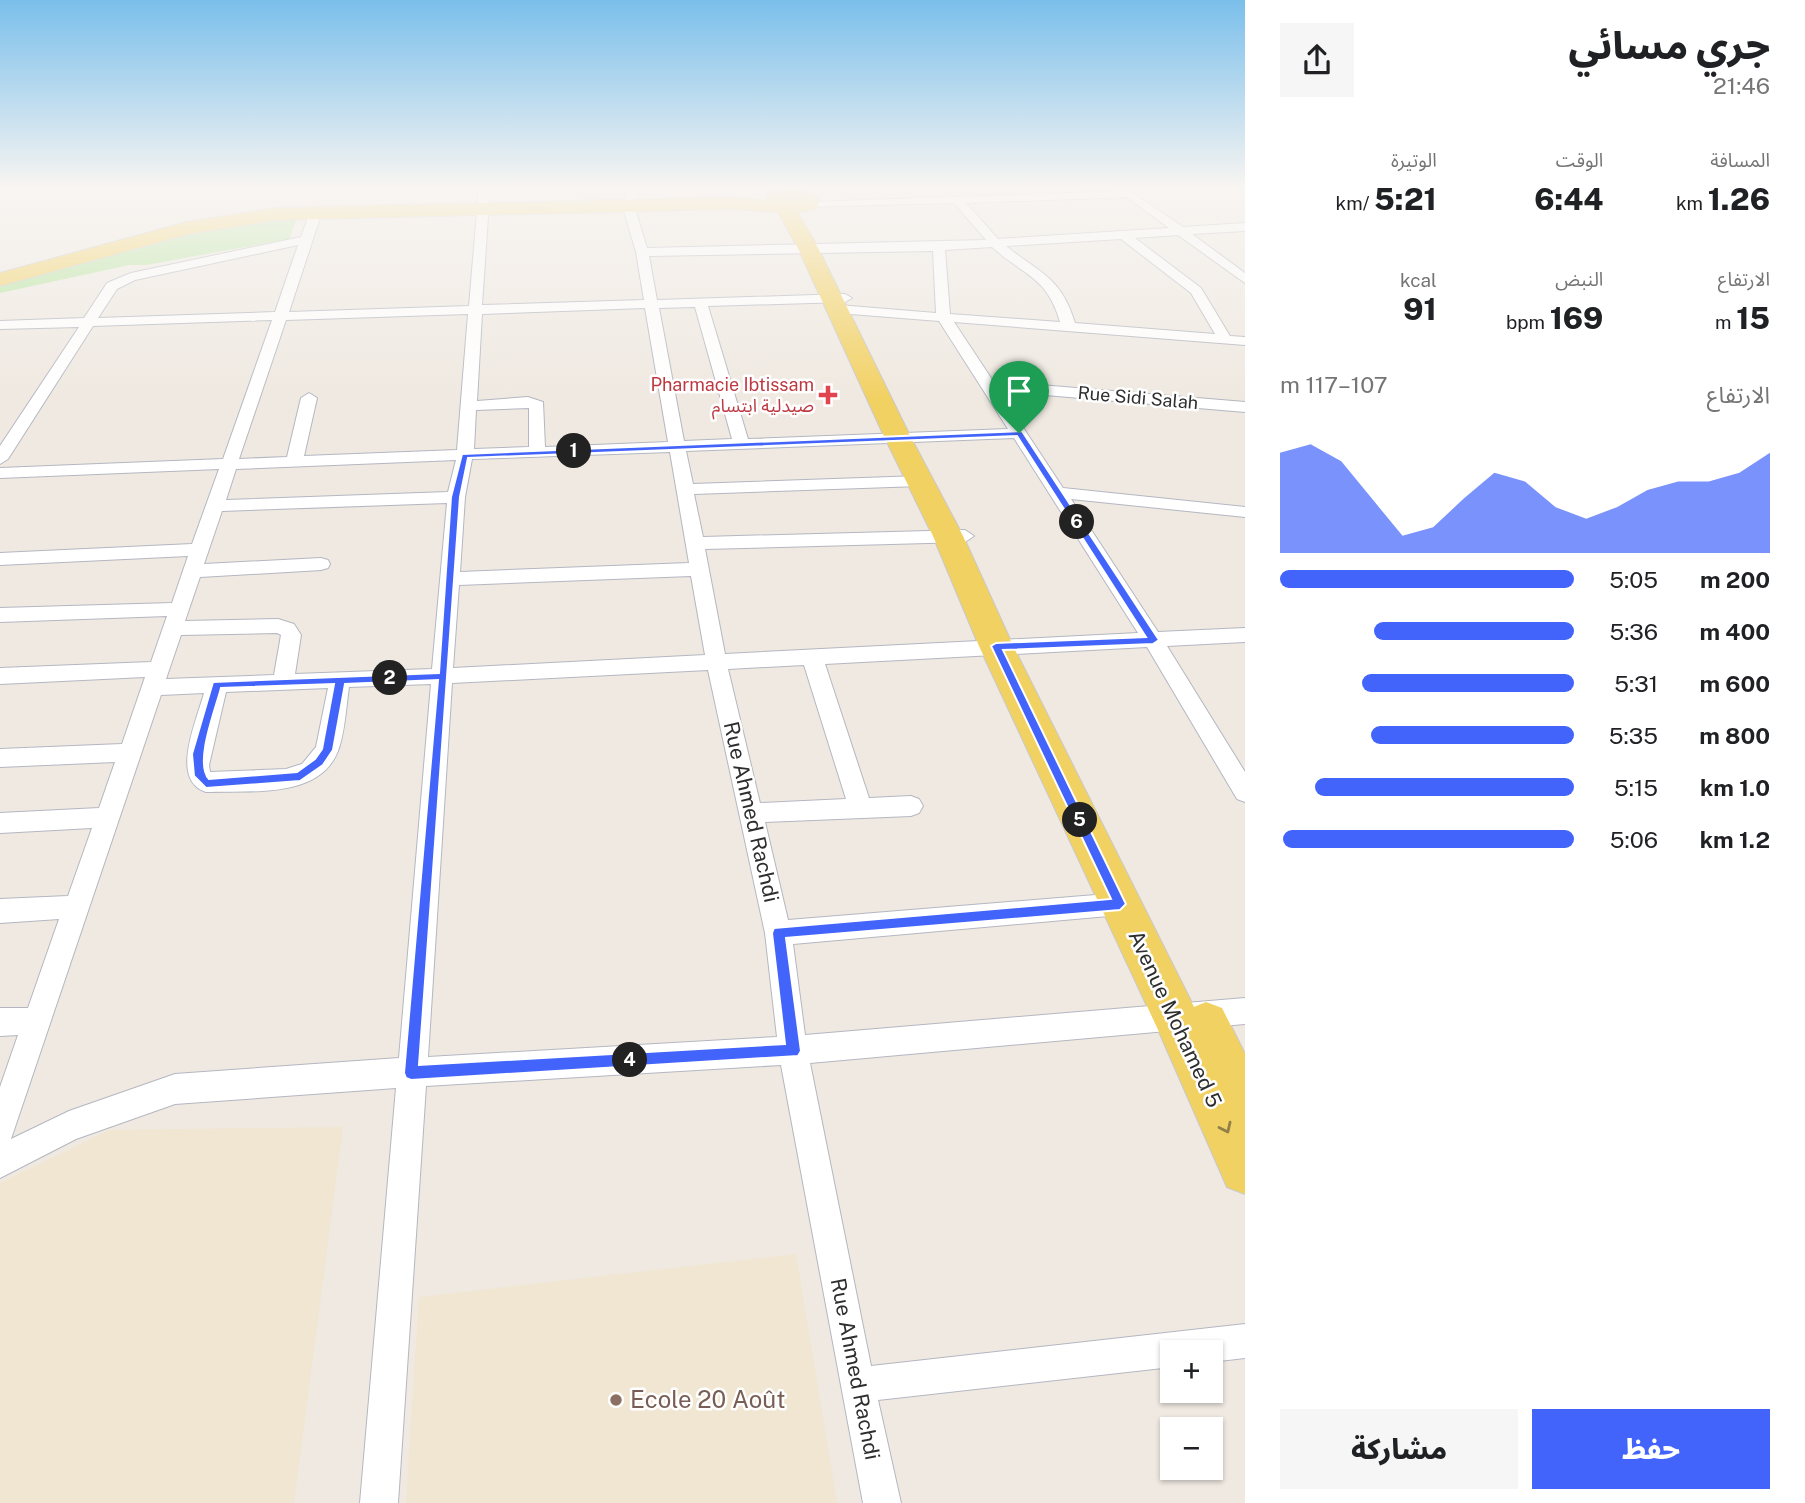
<!DOCTYPE html>
<html lang="ar">
<head>
<meta charset="utf-8">
<style>
	body { margin:0; font-family:"Public Sans","Noto Sans Arabic",sans-serif; background:#f6f6f6; color:#202124; direction:rtl; height:100vh; display:flex; flex-direction:column; font-size:26px; white-space:nowrap }
	* { box-sizing:border-box; margin:0 }
	p { font-size:23px; color:#757577 }
	.icon { flex:none; width:38px; height:38px; fill:none; stroke:currentColor; stroke-width:2; stroke-linecap:round; stroke-linejoin:round }
	.map { position:relative; flex:1; overflow:hidden; direction:ltr }
	.sheet { display:flex; flex-direction:column; background:#fff; width:560px }
	.sheet>* { flex:none }
	.controls { position:absolute; left:1160px; top:1340px; display:grid; gap:14px }
	.controls a { display:grid; place-items:center; width:63px; height:63px; border-radius:0px; background:#fff; box-shadow:0 2px 5px #0004; font-size:35px }
	.pin { position:absolute; display:grid; place-items:center; width:60px; height:60px; color:#fff; margin:-72px -30px; border-radius:50% 50% 50% 0; rotate:-45deg; box-shadow:0 0 7px #0007 }
	.pin .icon { rotate:45deg }
	.km { position:absolute; width:35px; height:35px; margin:-18px; border-radius:50%; background:#222; color:#fff; font-size:19px; line-height:35px; text-align:center }
	.round { display:grid; place-items:center; flex:none; width:74px; height:74px; border-radius:0px; background:#f6f6f6 }
	.overview { display:flex; align-items:center; justify-content:space-between; height:119px; padding:0 35px }
	h1 { font-size:38px; font-weight:800; line-height:52px }
	.figures { display:grid; grid-template-columns:repeat(3,1fr); gap:10px; height:119px; padding:7px 35px }
	.figures div { display:grid; align-content:center }
	.figures b { font-size:30px; font-weight:800 }
	.figures small { font-size:19px; font-weight:400 }
	.figures p { font-size:19px }
	.chart { height:196px; padding:14px 35px }
	.chart p { display:flex; justify-content:space-between }
	.chart svg { width:100%; height:126px; margin-top:7px; fill:#4264fb; opacity:.7 }
	.action { display:flex; gap:14px; margin-top:auto; padding:14px 35px }
	.action a { flex:1; height:80px; border-radius:0px; background:#4264fb; color:#fff; font-size:28px; font-weight:800; line-height:80px; text-align:center }
	.action a+a { background:#f6f6f6; color:#202124 }
	ul { padding:0 35px; list-style:none; font-size:23px }
	li { display:grid; grid-template-columns:112px 84px 1fr; align-items:center; height:52px }
	li i { height:18px; border-radius:9px; background:#4264fb }
	main { display:flex; flex:1; min-height:0 }
	.map>svg:first-child { display:block }
</style>
</head>
<body>
<main>
<section class="sheet">
<div class="overview"><div><h1>جري مسائي</h1><p>21:46</p></div><a class="round"><svg class="icon" aria-label="share" viewBox="0 0 24 24"><path d="M12 15V3M7 8l5-5 5 5M5 13v7h14v-7"/></svg></a></div>
<div class="figures">
<div><p>المسافة</p><b>1.26<small> km</small></b></div>
<div><p>الوقت</p><b>6:44</b></div>
<div><p>الوتيرة</p><b>5:21<small> /km</small></b></div>
</div>
<div class="figures">
<div><p>الارتفاع</p><b>15<small> m</small></b></div>
<div><p>النبض</p><b>169<small> bpm</small></b></div>
<div><p>kcal</p><b>91</b></div>
</div>
<div class="chart"><p><span>الارتفاع</span>107–117 m</p>
<svg viewBox="0 0 160 44" preserveAspectRatio="none"><path d="M0 44V9L10 6L20 12L30 25L40 38L50 35L60 25L70 16L80 19L90 28L100 32L110 28L120 22L130 19L140 19L150 16L160 9V44z"/></svg>
</div>
<ul>
<li><b>200 m</b>5:05<i style="width:100%"></i></li>
<li><b>400 m</b>5:36<i style="width:68%"></i></li>
<li><b>600 m</b>5:31<i style="width:72%"></i></li>
<li><b>800 m</b>5:35<i style="width:69%"></i></li>
<li><b>1.0 km</b>5:15<i style="width:88%"></i></li>
<li><b>1.2 km</b>5:06<i style="width:99%"></i></li>
</ul>
<div class="action"><a>حفظ</a><a>مشاركة</a></div>
</section>
<div class="map">
<svg width="1245" height="1503" viewBox="0 0 1245 1503">
	<rect width="100%" height="100%" fill="#efe9e1"/>
	<!-- education -->
	<path fill="#f0e6d1" d="M343,1127L294,1503H0V1183L109,1130Z
		M796,1254L837,1503H406L419,1297Z"/>
	<!-- green -->
	<path fill="#b6e59e" d="M298,216L289,239L146,265H129L0,293V281L156,237Z"/>
	<g fill="none" stroke-linecap="round" stroke-linejoin="round">
		<defs>
			<path id="minor" d="M479,188H490L482,305L644,300L636,252L622,205L629,188H640L634,205L647,248L986,240L954,203L805,207L803,205L809,202L1130,191L1183,227L1245,223V231L1192,234L1245,273V283L1178,235L1135,238L1201,288L1230,336L1245,337V345L954,322L993,381L1245,402V412L999,391L1063,488L1245,507V517L1071,499L1158,632L1245,628V642L1167,646L1245,772V802L1237,799L1147,647L825,664L869,798L911,796L919,799L923,806L919,813L911,816L765,822L788,920L1120,893L1129,896L1133,904L1129,912L1120,915L793,944L805,1035L1245,998V1024L810,1063L871,1366L1245,1324V1358L1211,1362V1353H1172V1367L878,1400L901,1503H863L781,1065L426,1086L398,1503H360L396,1088L175,1104L76,1139L0,1178V1087L18,1035L0,1036V1008H28L59,919L0,923V899L68,896L92,828L0,833V813L99,808L115,762L0,767V749L122,744L145,677L0,684V668L151,662L167,616L0,622V608L172,603L188,556L0,565V553L192,544L219,469L0,478V468L223,459L272,320L93,326L8,459L0,464V446L79,327L0,329V321L84,318L107,283L131,273L301,237L310,212L316,209L322,212L289,312L469,306ZM1127,197L1169,228L998,239L966,203ZM1121,239L1191,293L1215,334L1075,323C1061,277 1041,274 1006,246ZM298,245L275,312L98,318L117,289L135,280ZM992,247C1024,276 1047,276 1060,322L950,314L945,250ZM933,251L936,313L838,305L831,309L838,313L939,321L1008,429L748,439L708,306L845,302L852,298L845,294L657,300L649,256ZM695,307L732,439L684,441L659,308ZM645,308L668,442L545,447L543,402L528,397L477,401L482,314ZM468,314L457,450L304,456L317,398L309,393L301,398L287,457L239,459L286,320ZM529,408V447L474,449L476,410ZM1014,438L1138,633L725,654L705,549L965,542L974,536L965,530L703,537L694,494L920,486L929,481L920,476L693,484L686,451ZM670,452L689,563L460,572L465,497L472,459ZM456,460L448,492L226,500L236,469ZM447,503L432,669L295,674L301,635L294,624L278,619L185,621L200,577L321,570L328,568L330,564L328,560L321,558L204,564L222,511ZM691,576L705,655L453,668L459,585ZM277,633L281,635L274,675L166,679L181,635ZM804,665L846,799L760,803L728,669ZM708,670L765,933L777,1037L428,1057L452,683ZM431,684L399,1058L175,1074L69,1111L11,1139L161,695L204,693C197,720 169,780 206,792C248,790 319,800 338,751C345,732 346,708 349,687ZM328,688L316,747L302,764L286,769L210,772L209,765L226,692Z"/>
			<path id="primary" d="M785,188L809,191L820,199L816,209L798,213L818,248L910,436L963,536L1013,646L1194,1007L1206,1002L1222,1008L1245,1054V1194L1227,1187L1160,1034L979,646L933,536L884,436L798,248L778,212L730,209L276,220L189,234L0,286V273L187,222L276,208L730,197L765,200L768,193ZM792,198L801,201L784,199Z"/>
		</defs>
		<!-- minor casing -->
		<use href="#minor" stroke="#b4b7c1" stroke-width="2"/>
		<!-- primary casing -->
		<use href="#primary" stroke="#c9c9c9" stroke-width="2"/>
		<!-- minor -->
		<use href="#minor" fill="#fff" fill-rule="evenodd"/>
		<!-- primary -->
		<use href="#primary" fill="#f2d163" fill-rule="evenodd"/>
	</g>
	<!-- one-way arrows -->
	<defs><path id="oneway-chevron" d="M-2-3.5L2.5 0L-2 3.5" fill="none" stroke-width="1.6" stroke-linecap="round" stroke-linejoin="round" transform="scale(1.75)"/></defs>
	<use stroke="#908048" href="#oneway-chevron" transform="translate(1226 1128) rotate(65)"/>
	<!-- sky -->
	<linearGradient id="sky" x2="0" y2="1"><stop stop-color="#7abfeb"/><stop offset="0.47" stop-color="#f8f5f2"/><stop offset="1" stop-color="#f8f5f2" stop-opacity="0"/></linearGradient>
	<rect width="1245" height="398" fill="url(#sky)"/>
	<!-- route -->
	<path fill="#4264fb" stroke="#fff" stroke-width="2" fill-rule="evenodd" d="M1022,431L1159,640L1153,644L1003,650L1126,904L1120,910L786,938L801,1051L798,1056L411,1080L406,1078L404,1073L438,680L345,684L333,750L323,765L300,781L206,788L194,776L192,754L213,682L439,673L451,497L462,454ZM1017,436L1146,637L996,643L991,646L1111,899L774,928L772,933L785,1044L419,1065L460,497L468,458ZM334,684L322,749L315,759L297,772L209,779C194,763 216,708 221,688Z"/>
	<!-- markers -->
	<path fill="#e0444e" stroke="#fff" stroke-width="2.5" d="M824.5 384.5h7v7h7v7h-7v7h-7v-7h-7v-7h7z"/>
	<circle fill="#8d6e63" stroke="#fff" stroke-width="2.5" cx="616" cy="1400" r="7"/>
	<g text-anchor="middle" stroke-width="5" stroke-linejoin="round" paint-order="stroke">
		<!-- far-health labels -->
		<g font-size="18" fill="#be3a42" stroke="#fff" text-anchor="end">
			<text x="814" y="391">Pharmacie Ibtissam<tspan x="814" dy="21">صيدلية ابتسام</tspan></text>
		</g>
		<!-- far-street labels -->
		<g font-size="18" fill="#2e2e2e" stroke="#fff">
			<text transform="translate(1138 398) rotate(5)" y="6">Rue Sidi Salah</text>
		</g>
		<!-- street labels -->
		<g font-size="21" fill="#2e2e2e" stroke="#fff">
			<text transform="translate(751 812) rotate(77)" y="7">Rue Ahmed Rachdi</text>
			<text transform="translate(1175 1019) rotate(65)" y="7">Avenue Mohamed 5</text>
			<text transform="translate(855 1369) rotate(79)" y="7">Rue Ahmed Rachdi</text>
		</g>
		<!-- near-education labels -->
		<g font-size="24" fill="#785e54" stroke="#fff" text-anchor="start">
			<text x="630" y="1408">Ecole 20 Août</text>
		</g>
	</g>
</svg>
<div class="controls">
<a>+</a>
<a>−</a>
</div>
<div class="pin" style="left:1019px;top:433px;background:#1e9e55"><svg class="icon" aria-label="arrive" viewBox="0 0 24 24"><path d="M6 21V4h12l-3 4 3 4H6"/></svg></div>
<b class="km" style="left:574px;top:451px">1</b>
<b class="km" style="left:390px;top:678px">2</b>
<b class="km" style="left:630px;top:1060px">4</b>
<b class="km" style="left:1080px;top:820px">5</b>
<b class="km" style="left:1077px;top:522px">6</b>
</div>
</main>
</body>
</html>
